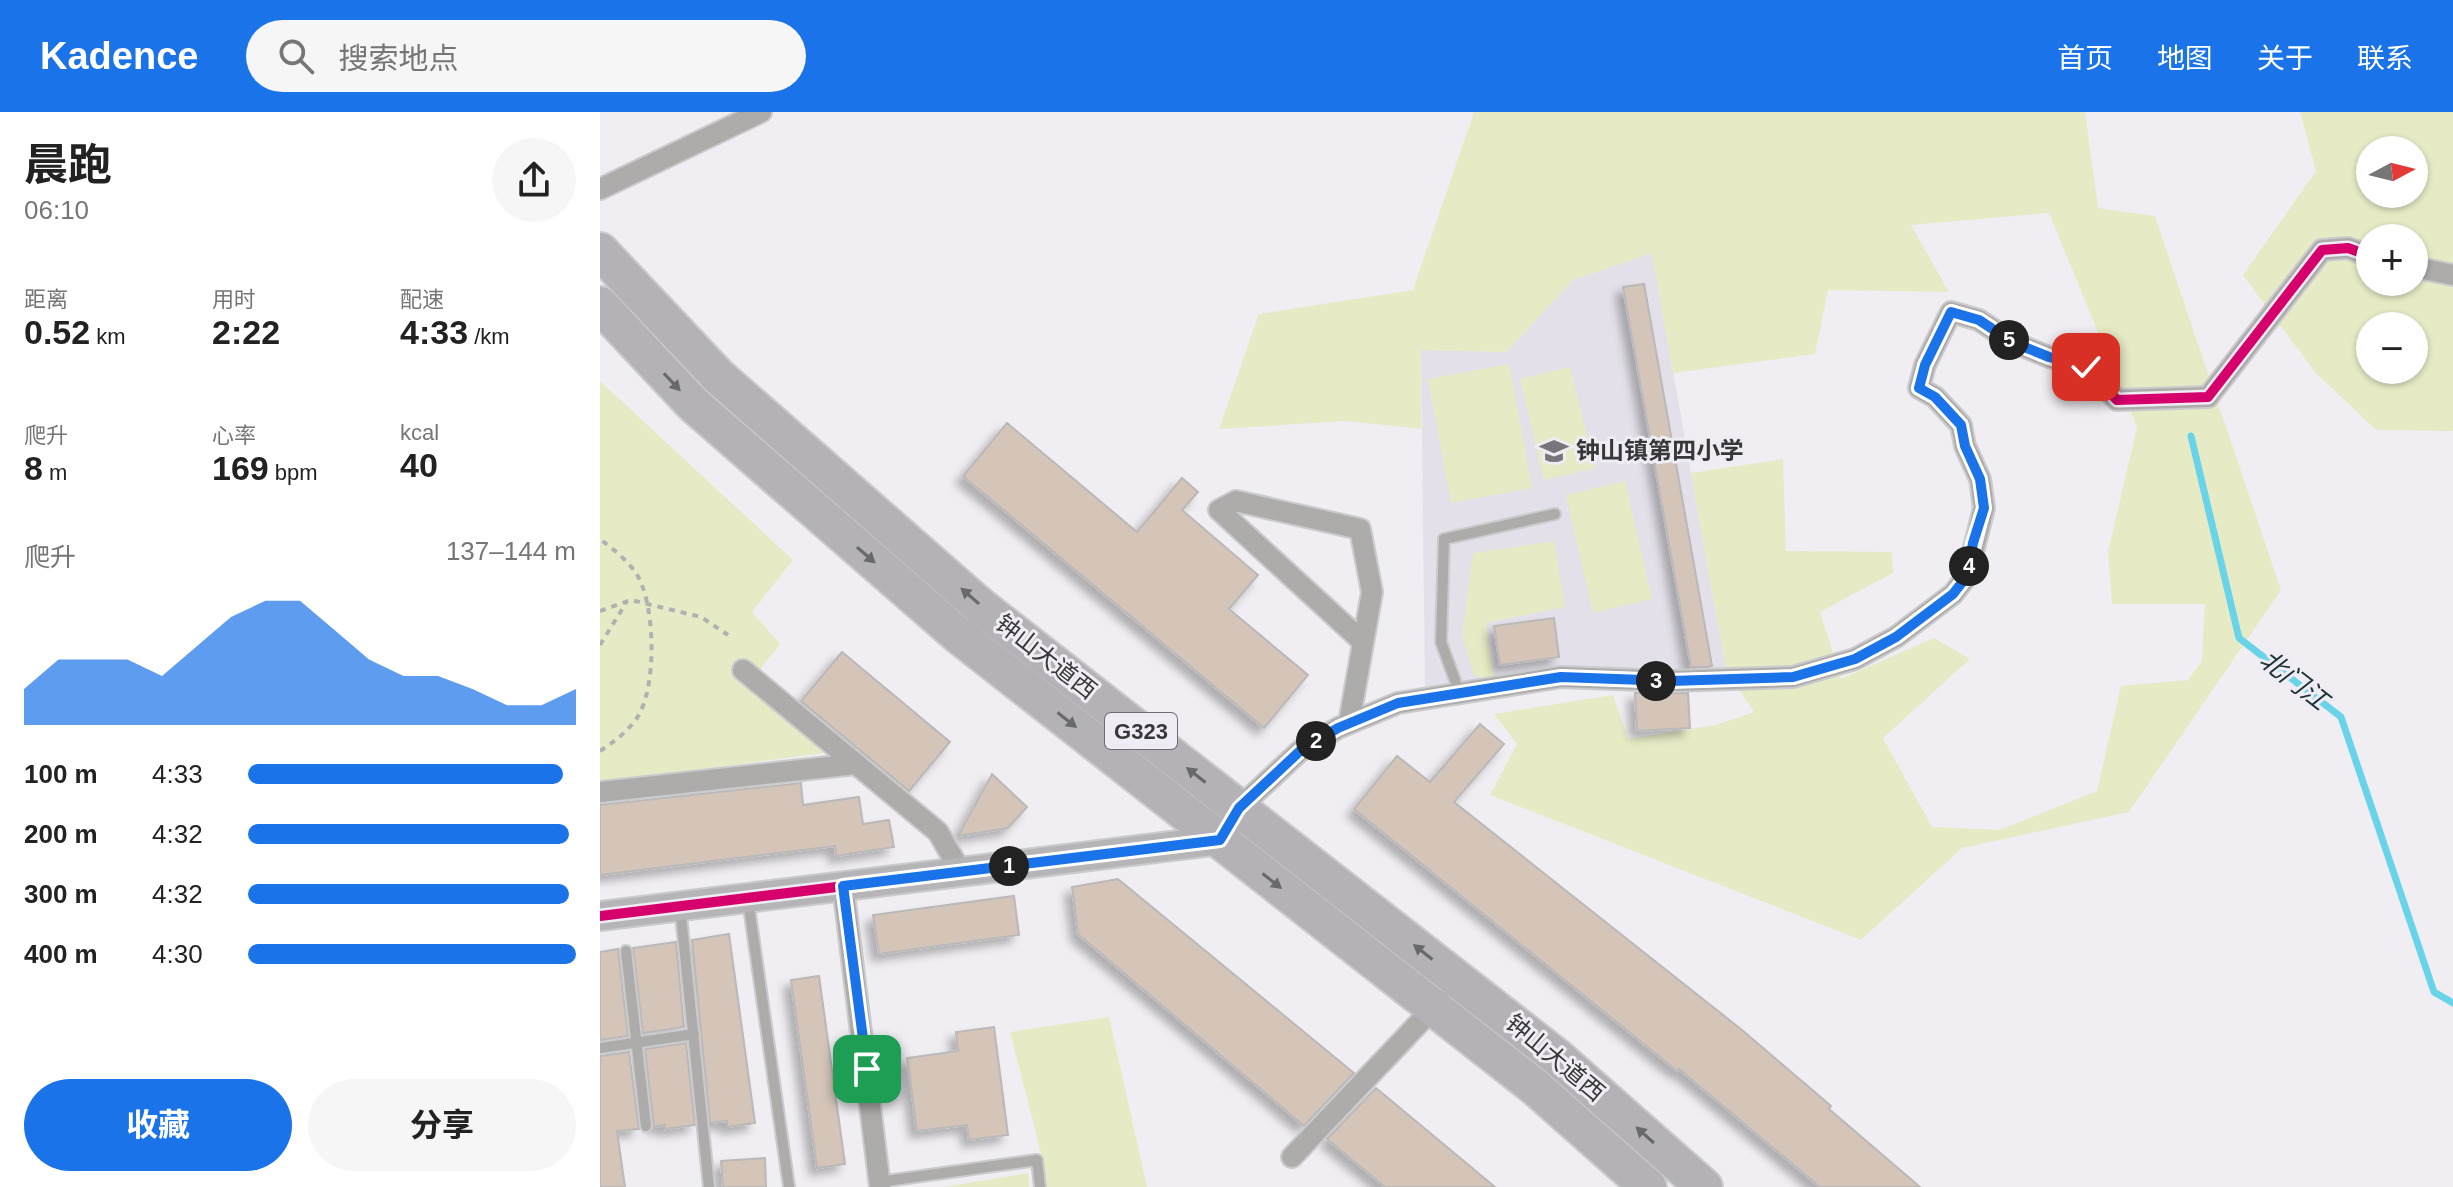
<!DOCTYPE html>
<html lang="zh">
<head>
<meta charset="utf-8">
<style>
	body { margin:0; font-family:Helvetica,"Noto Sans SC",sans-serif; background:#f6f6f6; color:#222; height:100vh; display:flex; flex-direction:column; font-size:30px; white-space:nowrap }
	* { box-sizing:border-box; margin:0 }
	p { font-size:26px; color:#767676 }
	.icon { flex:none; width:44px; height:44px; fill:none; stroke:currentColor; stroke-width:2; stroke-linecap:round; stroke-linejoin:round }
	.map { position:relative; flex:1; overflow:hidden }
	.details { display:flex; flex-direction:column; background:#fff; width:600px }
	.details>* { flex:none }
	.needle { width:52px; rotate:83deg }
	.tools { position:absolute; left:1756px; top:24px; display:grid; gap:16px }
	.tools a { display:grid; place-items:center; width:72px; height:72px; border-radius:50%; background:#fff; box-shadow:0 2px 6px #0004; font-size:40px }
	.pin { position:absolute; display:grid; place-items:center; width:68px; height:68px; color:#fff; margin:-34px; border-radius:16px; box-shadow:0 4px 12px #0006 }
	.km { position:absolute; width:40px; height:40px; margin:-20px; border-radius:50%; background:#222; color:#fff; font-size:22px; line-height:40px; text-align:center }
	.round { display:grid; place-items:center; flex:none; width:84px; height:84px; border-radius:42px; background:#f6f6f6 }
	.headline { display:flex; align-items:center; justify-content:space-between; height:136px; padding:0 24px }
	h1 { font-size:44px; font-weight:700; line-height:60px }
	.stats { display:grid; grid-template-columns:repeat(3,1fr); gap:12px; height:136px; padding:8px 24px }
	.stats div { display:grid; align-content:center }
	.stats b { font-size:34px; font-weight:700 }
	.stats small { font-size:22px; font-weight:400 }
	.stats p { font-size:22px }
	.chart { height:224px; padding:16px 24px }
	.chart p { display:flex; justify-content:space-between }
	.chart svg { width:100%; height:144px; margin-top:8px; fill:#1a73e8; opacity:.7 }
	.primary-button { display:flex; gap:16px; margin-top:auto; padding:16px 24px }
	.primary-button a { flex:1; height:92px; border-radius:48px; background:#1a73e8; color:#fff; font-size:32px; font-weight:700; line-height:92px; text-align:center }
	.primary-button a+a { background:#f6f6f6; color:#222 }
	ul { padding:0 24px; list-style:none; font-size:26px }
	li { display:grid; grid-template-columns:128px 96px 1fr; align-items:center; height:60px }
	li i { height:20px; border-radius:10px; background:#1a73e8 }
	header { display:flex; align-items:center; gap:48px; box-sizing:border-box; height:112px; padding:0 40px; background:#1a73e8; color:#fff }
	header strong { font-size:38px }
	nav { display:flex; gap:44px; margin-inline-start:auto; font-size:28px }
	.search { width:560px; height:72px; background:#f6f6f6; display:flex; align-items:center; gap:20px; box-sizing:border-box; padding:0 28px; border-radius:44px; color:#767676; font-size:30px }
	main { display:flex; flex:1; min-height:0 }
	.map>svg:first-child { display:block }
</style>
</head>
<body>
<header>
<strong>Kadence</strong>
<div class="search"><svg class="icon" aria-label="search" viewBox="0 0 24 24"><circle cx="10" cy="10" r="6"/><path d="M15 15l6 6"/></svg>搜索地点</div>
<nav><a>首页</a><a>地图</a><a>关于</a><a>联系</a></nav>
</header>
<main>
<section class="details">
<div class="headline"><div><h1>晨跑</h1><p>06:10</p></div><a class="round"><svg class="icon" aria-label="share" viewBox="0 0 24 24"><path d="M12 15V3M7 8l5-5 5 5M5 13v7h14v-7"/></svg></a></div>
<div class="stats">
<div><p>距离</p><b>0.52<small> km</small></b></div>
<div><p>用时</p><b>2:22</b></div>
<div><p>配速</p><b>4:33<small> /km</small></b></div>
</div>
<div class="stats">
<div><p>爬升</p><b>8<small> m</small></b></div>
<div><p>心率</p><b>169<small> bpm</small></b></div>
<div><p>kcal</p><b>40</b></div>
</div>
<div class="chart"><p><span>爬升</span>137–144 m</p>
<svg viewBox="0 0 160 44" preserveAspectRatio="none"><path d="M0 44V33L10 24L20 24L30 24L40 29L50 20L60 11L70 6L80 6L90 15L100 24L110 29L120 29L130 33L140 38L150 38L160 33V44z"/></svg>
</div>
<ul>
<li><b>100 m</b>4:33<i style="width:96%"></i></li>
<li><b>200 m</b>4:32<i style="width:98%"></i></li>
<li><b>300 m</b>4:32<i style="width:98%"></i></li>
<li><b>400 m</b>4:30<i style="width:100%"></i></li>
</ul>
<div class="primary-button"><a>收藏</a><a>分享</a></div>
</section>
<div class="map">
<svg width="1853" height="1075" viewBox="0 0 1853 1075">
	<defs>
		<filter id="shadow"><feDropShadow dx="-7" dy="7" stdDeviation="4" flood-color="#0004"/></filter>
	</defs>
	<rect width="100%" height="100%" fill="#f0eef2"/>
	<!-- built -->
	<path fill="#e3e0e9" d="M1052,141L1126,558L1061,562L961,555L825,576L821,238L906,240L973,168Z"/>
	<!-- green -->
	<path fill="#e6ebc5" fill-rule="evenodd" d="M874,0H1485L1498,96L1555,104L1681,478L1529,700L1362,736L1261,828L890,683L917,632L894,602L1013,583L1028,627L1116,613L1154,600L1126,558L1091,361L1183,347L1186,439L1292,440L1293,461L1220,500L1241,567L1334,526L1370,547L1283,626L1332,715L1400,718L1497,679L1521,574L1588,568L1602,549L1605,492H1512L1508,440L1537,315L1449,101L1311,113L1349,180L1228,178L1215,242L1073,261L1052,141L973,168L906,240L821,238V317L745,309L619,317L659,202L813,178Z
		M1700,0H1853V319L1776,318L1715,260L1643,163L1716,59ZM1770,38H1814V82H1770ZM1770,126H1814V170H1770ZM1770,214H1814V258H1770Z
		M909,252L932,376L851,391L828,267Z
		M970,255L995,356L944,368L920,267Z
		M0,269L193,448L152,500L180,532L148,573L231,640L0,671Z
		M1025,369L1052,487L993,501L966,383Z
		M954,429L965,495L886,511L894,567L886,568L874,563L862,523L873,441Z
		M509,905L547,1075H446L443,1049L410,920Z
		M428,1061L429,1075H343Z"/>
	<g fill="none" stroke-linecap="round" stroke-linejoin="round">
		<!-- stream -->
		<path stroke="#68d3e9" stroke-width="7" d="M1591,324L1639,526L1741,605L1834,880L1853,891"/>
	</g>
	<!-- building -->
	<path fill="#d4c5b8" stroke="#bab8b9" stroke-width="2" filter="url(#shadow)" d="M1044,172L1112,554L1106,555H1091L1023,175Z
		M407,311L537,420L582,366L598,380L582,398L658,463L629,497L708,563L664,616L363,364Z
		M954,506L959,545L900,553L894,514Z
		M242,540L350,630L309,679L201,589Z
		M1035,581H1088L1090,616L1037,619Z
		M880,612L904,632L854,690L1142,918L1231,994L1229,997L1320,1075H1220L1079,957L1077,959L754,697L797,644L830,670Z
		M392,662L427,695L408,716L358,724Z
		M201,671L203,693L259,685L263,712L289,708L294,735L236,744L235,734L0,763V693Z
		M518,767L754,961L704,1014L478,822L472,775Z
		M414,784L419,823L279,842L273,803Z
		M129,822L155,1011L127,1015V1009L110,1011L92,828Z
		M76,830L84,915L43,921L33,836Z
		M18,837L28,924L0,928V840Z
		M219,864L245,1052L217,1056L191,868Z
		M394,915L408,1023L369,1028L367,1013L317,1019L307,946L358,939L356,920Z
		M86,931L95,1013L65,1017V1013L54,1015L45,937Z
		M29,940L39,1017L17,1019L25,1075H0V944Z
		M776,976L895,1075H785L727,1027Z
		M165,1046L166,1075H123L121,1049Z"/>
	<g fill="none" stroke-linecap="round" stroke-linejoin="round">
		<defs>
			<path id="lane" d="M860,582L841,530L844,427L955,402
				M148,788L189,1075
				M80,794L109,1075
				M26,839L46,1014
				M0,936L94,922
				M279,1070L437,1048L440,1075"/>
			<path id="street" d="M0,77L161,0
				M1814,155L1853,163
				M143,558L338,720L361,760
				M749,611L772,480L760,417L636,389L619,398L763,530
				M0,680L256,652
				M639,696L700,639L738,616L798,591L961,565L1071,569L1193,565L1255,547L1296,525L1353,482L1367,464L1384,396L1380,367L1365,334L1361,313L1335,285L1319,276L1325,253L1351,200L1379,208L1412,230L1449,245L1486,255L1517,288L1608,285L1722,138L1748,136L1770,144
				M243,774L280,1075
				M692,1045L840,889"/>
			<path id="secondary" d="M0,804L620,728L625,719"/>
			<path id="highway" d="M0,139L119,265L380,494L958,946L1104,1075
				M0,193L93,292L357,522L935,975L1048,1075"/>
		</defs>
		<!-- lane casing -->
		<use href="#lane" stroke="#cbcacc" stroke-width="14"/>
		<!-- street casing -->
		<use href="#street" stroke="#cbcacc" stroke-width="24"/>
		<!-- secondary casing -->
		<use href="#secondary" stroke="#cbcacc" stroke-width="32"/>
		<!-- highway casing -->
		<use href="#highway" stroke="#cbcacc" stroke-width="40"/>
		<!-- path -->
		<path stroke="#b2b1b1" stroke-width="4" stroke-dasharray="6 6" stroke-linecap="butt" d="M0,499L31,488L101,505L128,523
			M0,533L26,491
			M0,639C14,630 27,620 37,606C57,576 56,492 36,461C27,448 13,437 0,427"/>
		<!-- lane -->
		<use href="#lane" stroke="#adacab" stroke-width="10"/>
		<!-- street -->
		<use href="#street" stroke="#adacab" stroke-width="20"/>
		<!-- secondary -->
		<use href="#secondary" stroke="#b5b4b6" stroke-width="28"/>
		<!-- highway -->
		<use href="#highway" stroke="#b4b2b6" stroke-width="36"/>
		<defs>
			<path id="cycleway" d="M0,804L620,728L639,696L700,639L738,616L798,591L961,565L1071,569L1193,565L1255,547L1296,525L1353,482L1367,464L1384,396L1380,367L1365,334L1361,313L1335,285L1319,276L1325,253L1351,200L1379,208L1412,230L1449,245L1486,255L1517,288L1608,285L1722,138L1748,136L1770,144"/>
		</defs>
		<!-- cycleway casing -->
		<use href="#cycleway" stroke="#efedf3" stroke-width="15"/>
		<!-- cycleway -->
		<use href="#cycleway" stroke="#d6006c" stroke-width="10"/>
	</g>
	<!-- one-way arrows -->
	<defs><path id="oneway-solid" d="M-6-.8H1V-3.2L6.5 0L1 3.2V.8H-6Z" transform="scale(2)"/></defs>
	<g fill="#69686b">
		<use href="#oneway-solid" transform="translate(72 270) rotate(47)"/>
		<use href="#oneway-solid" transform="translate(266 443) rotate(41)"/>
		<use href="#oneway-solid" transform="translate(370 484) rotate(-139)"/>
		<use href="#oneway-solid" transform="translate(467 608) rotate(38)"/>
		<use href="#oneway-solid" transform="translate(596 663) rotate(-142)"/>
		<use href="#oneway-solid" transform="translate(672 769) rotate(38)"/>
		<use href="#oneway-solid" transform="translate(823 840) rotate(-142)"/>
		<use href="#oneway-solid" transform="translate(1045 1023) rotate(-138)"/>
	</g>
	<g fill="none" stroke-linecap="round" stroke-linejoin="round">
		<defs>
			<path id="route" d="M267,957L243,774L620,728L639,696L700,639L738,616L798,591L961,565L1071,569L1193,565L1255,547L1296,525L1353,482L1367,464L1373,431L1384,396L1380,367L1365,334L1361,313L1335,285L1319,276L1325,253L1351,200L1379,208L1412,230L1449,245L1486,255"/>
		</defs>
		<!-- route casing -->
		<use href="#route" stroke="#fff" stroke-width="16"/>
		<!-- route -->
		<use href="#route" stroke="#1a73e8" stroke-width="10"/>
	</g>
	<!-- icons -->
	<defs>
		<symbol id="school-bare" viewBox="-9 -9 18 18"><path d="M0-5L7-2L0 1L-7-2ZM-4 1L0 2.5L4 1V4Q0 6-4 4Z" fill="#78767a" stroke="#efedf3" stroke-width="2.5" paint-order="stroke"/></symbol>
	</defs>
	<g fill-rule="evenodd">
		<use href="#school-bare" x="934" y="319" width="40" height="40"/>
	</g>
	<g text-anchor="middle" stroke-width="6" stroke-linejoin="round" paint-order="stroke">
		<!-- shield labels -->
		<rect fill="#efedf3" stroke="#6e6d71" stroke-width="2" x="505" y="601" width="72" height="36" rx="6"/>
		<g font-size="22" font-weight="bold" fill="#373639">
			<text x="541" y="627">G323</text>
		</g>
		<!-- poi labels -->
		<g font-size="24" font-weight="bold" fill="#373639" stroke="#efedf3" text-anchor="start">
			<text x="976" y="347">钟山镇第四小学</text>
		</g>
		<!-- street labels -->
		<g font-size="24" fill="#373639" stroke="#efedf3">
			<text transform="translate(446 545) rotate(38)" y="8">钟山大道西</text>
			<text transform="translate(955 946) rotate(40)" y="8">钟山大道西</text>
		</g>
		<!-- water labels -->
		<g font-size="26" font-style="italic" fill="#1b3338" stroke="#efedf3">
			<text transform="translate(1694 568) rotate(38)" y="9">北门江</text>
		</g>
	</g>
</svg>
<div class="tools">
<a><svg class="needle" viewBox="-14 -14 28 28"><path d="M0-13l5 13h-10z" fill="#e53935"/><path d="M0 13l5-13h-10z" fill="#767676"/></svg></a>
<a>+</a>
<a>−</a>
</div>
<div class="pin" style="left:267px;top:957px;background:#1e9e55"><svg class="icon" aria-label="arrive" viewBox="0 0 24 24"><path d="M6 21V4h12l-3 4 3 4H6"/></svg></div>
<div class="pin" style="left:1486px;top:255px;background:#d93025"><svg class="icon" aria-label="check" viewBox="0 0 24 24"><path d="M5 12l5 5 9-10"/></svg></div>
<b class="km" style="left:409px;top:754px">1</b>
<b class="km" style="left:716px;top:629px">2</b>
<b class="km" style="left:1056px;top:569px">3</b>
<b class="km" style="left:1369px;top:454px">4</b>
<b class="km" style="left:1409px;top:228px">5</b>
</div>
</main>
</body>
</html>
